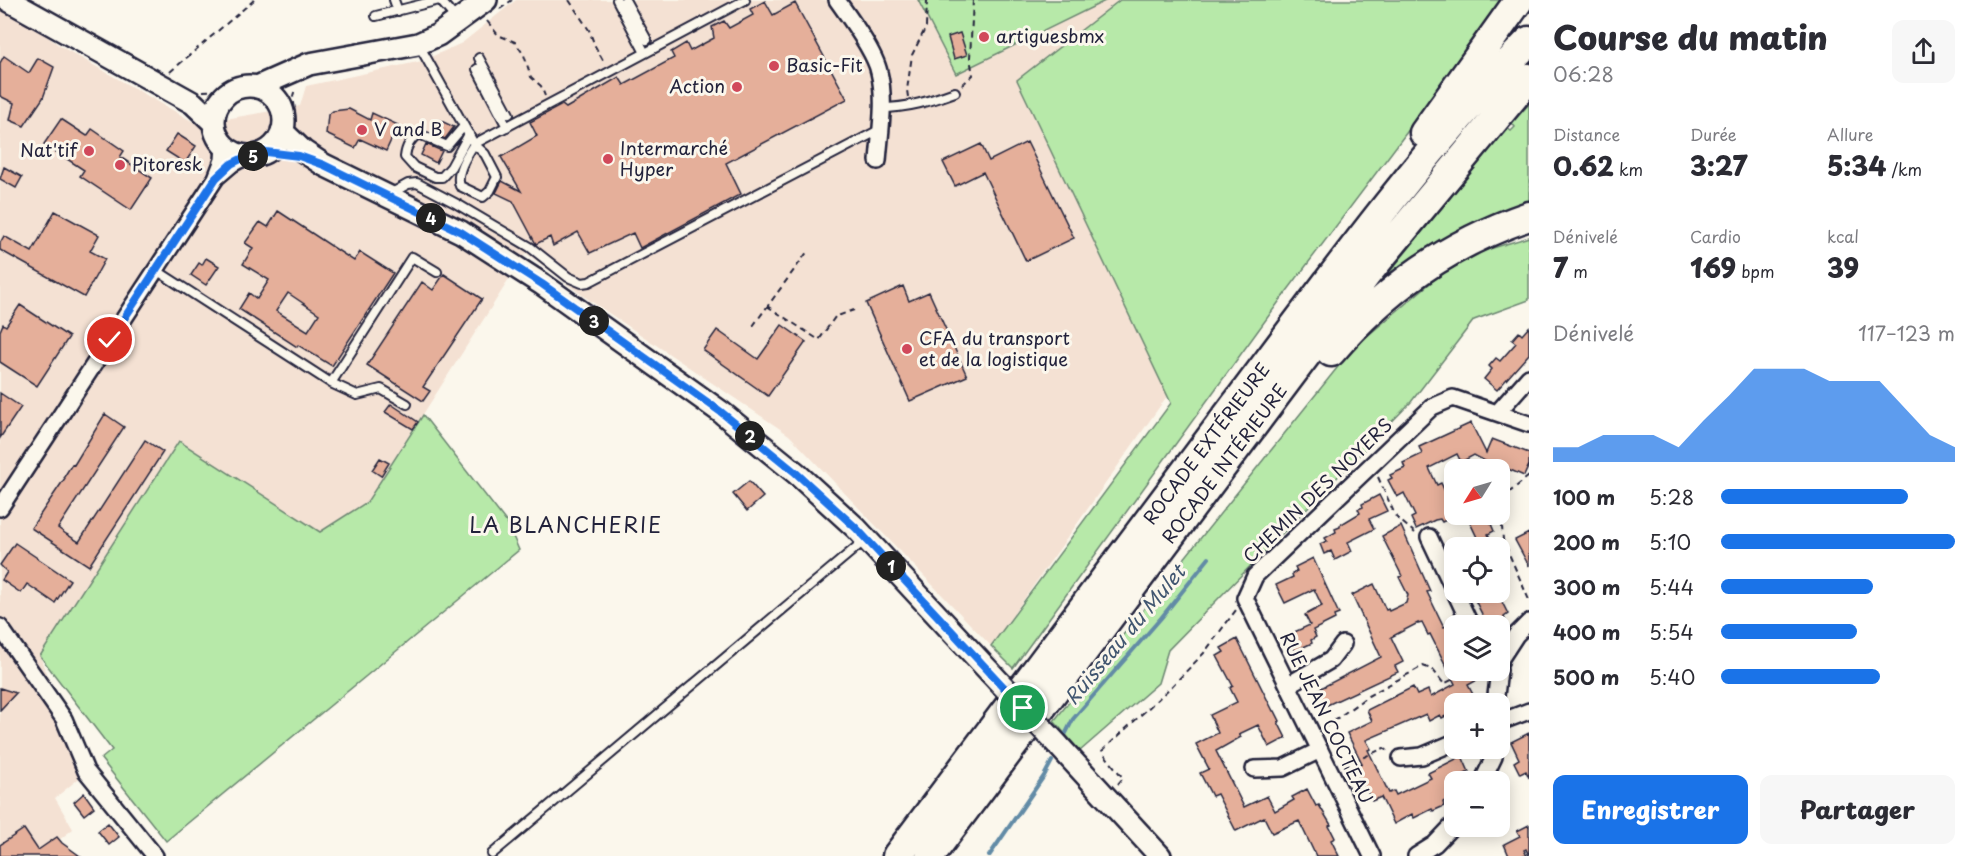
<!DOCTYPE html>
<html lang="fr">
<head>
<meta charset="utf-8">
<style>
	body { margin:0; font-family:"Playpen Sans",sans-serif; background:#f7f7f7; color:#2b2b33; height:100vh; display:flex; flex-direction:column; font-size:22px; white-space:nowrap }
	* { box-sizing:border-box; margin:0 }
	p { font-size:20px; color:#7c7c81 }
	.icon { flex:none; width:33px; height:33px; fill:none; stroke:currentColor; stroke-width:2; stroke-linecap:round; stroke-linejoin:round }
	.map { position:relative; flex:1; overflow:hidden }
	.panel { display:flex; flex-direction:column; background:#fff; width:450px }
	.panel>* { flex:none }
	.needle { width:39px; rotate:233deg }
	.tools { position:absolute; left:1444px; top:459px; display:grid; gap:12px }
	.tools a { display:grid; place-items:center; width:66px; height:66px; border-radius:12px; background:#fff; box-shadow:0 3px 15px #0003; font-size:30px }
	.pin { position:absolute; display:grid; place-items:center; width:51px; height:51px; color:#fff; margin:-26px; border:3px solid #fff; border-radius:50%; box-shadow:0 2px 6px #0007 }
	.km { position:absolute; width:30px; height:30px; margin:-15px; border-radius:50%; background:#222; color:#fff; font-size:16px; line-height:30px; text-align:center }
	.round { display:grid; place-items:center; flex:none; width:63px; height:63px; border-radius:12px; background:#f7f7f7 }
	.summary { display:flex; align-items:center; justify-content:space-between; height:102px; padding:0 24px }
	h1 { font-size:33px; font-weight:800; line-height:45px }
	.metrics { display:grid; grid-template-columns:repeat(3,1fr); gap:9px; height:102px; padding:6px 24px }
	.metrics div { display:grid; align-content:center }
	.metrics b { font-size:26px; font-weight:800 }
	.metrics small { font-size:16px; font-weight:400 }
	.metrics p { font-size:16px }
	.chart { height:168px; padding:12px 24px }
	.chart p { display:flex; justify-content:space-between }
	.chart svg { width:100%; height:108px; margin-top:6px; fill:#1a73e8; opacity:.7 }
	.primary-button { display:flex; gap:12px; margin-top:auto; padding:12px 24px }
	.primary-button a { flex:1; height:69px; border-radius:12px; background:#1a73e8; color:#fff; font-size:24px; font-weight:800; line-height:69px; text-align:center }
	.primary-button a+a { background:#f7f7f7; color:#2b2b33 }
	ul { padding:0 24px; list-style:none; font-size:20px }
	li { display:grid; grid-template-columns:96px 72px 1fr; align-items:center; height:45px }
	li i { height:15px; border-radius:8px; background:#1a73e8 }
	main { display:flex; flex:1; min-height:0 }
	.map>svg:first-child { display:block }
</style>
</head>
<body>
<main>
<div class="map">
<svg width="1529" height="856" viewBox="0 0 1529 856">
	<rect width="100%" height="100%" fill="#fbf7ec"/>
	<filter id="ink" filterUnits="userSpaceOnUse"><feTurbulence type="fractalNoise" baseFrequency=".0167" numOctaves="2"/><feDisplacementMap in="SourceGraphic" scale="12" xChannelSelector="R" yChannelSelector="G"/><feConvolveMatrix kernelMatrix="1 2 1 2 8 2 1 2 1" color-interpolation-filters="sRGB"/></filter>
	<g filter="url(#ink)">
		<!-- built -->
		<path fill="#f4e1d3" d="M516,0H1446L991,646L789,435L582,295L526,253L367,502L320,532L179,441L40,656L83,775L55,798L73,829L59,840L80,856H0V1L60,46L197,124L300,106L306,86L422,61L462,43Z"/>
		<!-- green -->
		<path fill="#b7e9a9" stroke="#6c8672" stroke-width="1.5" d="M918,0H1107L956,74Z
			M1120,0H1504L1499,10L1278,303L1013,668L991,646L1171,403L1017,80Z
			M1529,104V208L1381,286L1383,280L1507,128L1511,131L1515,127L1512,123Z
			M1529,237V300L1474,320L1411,402L1168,650L1158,683L1080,751L1054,721L1353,348L1460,258Z
			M423,415L507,523L519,550L166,841L101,759L112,750L40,656L179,441L320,532L367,502Z"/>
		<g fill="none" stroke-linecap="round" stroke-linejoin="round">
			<!-- stream -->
			<path stroke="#628ba6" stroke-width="4" d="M1066,733L1073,719L1161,618L1209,558
				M989,856L1044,776L1052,761"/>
		</g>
		<!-- building -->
		<path fill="#e5af9a" stroke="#22223b" stroke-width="1.5" fill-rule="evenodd" d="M765,1L773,15L795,3L847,99L726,163L741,194L640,248L633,233L590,253L578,232L553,246L550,237L536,244L513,201L496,193L502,181L521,191L501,157L537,136L530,122L562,105L566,108L619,77L624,85L674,58L671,52L686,43L690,51L714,38L712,27L724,21L729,28L753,15L750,9Z
			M960,33L967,55L954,59L948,37Z
			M4,56L29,73L38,58L54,67L43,98L24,126L10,120L14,103L0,96V63Z
			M349,109L370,120L372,113L398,125L386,151L360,139L355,148L326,134L328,115L333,111Z
			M61,119L87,136L92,129L124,151L120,157L152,178L131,210L80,176L84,170L44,144Z
			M439,120L454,127L445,139L432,133Z
			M177,134L196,146L185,163L166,151Z
			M1027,142L1074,238L1026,261L983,172L955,186L943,162L981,144L989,161Z
			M426,144L442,151L436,163L421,155Z
			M4,167L22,177L16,188L0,179Z
			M55,211L99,235L90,251L105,259L84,297L0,250V243L4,236L32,252Z
			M278,211L354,261L360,252L393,273L332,366L298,345L297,347L239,309L249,293L257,299L269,280L243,264L253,248L245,243L260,222L268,227ZM288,293L319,314L308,331L276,311Z
			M206,258L219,266L206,285L191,275L199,263L202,265Z
			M444,274L482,299L423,387L430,391L423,401L367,365L422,282L433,290Z
			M903,286L909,301L929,292L967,376L910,401L866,303Z
			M20,305L69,337L37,386L0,362V331L3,324L6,326Z
			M782,325L806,342L768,396L703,350L717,330L758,359Z
			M1529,327V354L1497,390L1484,379L1492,369L1489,366L1496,358L1500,361L1516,343L1512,340L1519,332L1522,335Z
			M0,393L21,407L0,438Z
			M391,404L418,422L413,429L385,412Z
			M105,414L124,427L58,528L66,534L79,542L145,440L163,452L89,566L31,528L65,478L64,477L72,464L74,465Z
			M1471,423L1486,453L1492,439L1529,453V465L1524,476L1499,465L1497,470H1484L1487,462L1474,455L1461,462L1457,454L1429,468L1437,485L1441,483L1449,500L1455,497V516L1442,522L1440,519L1435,520L1416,529L1411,518L1415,516L1404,493L1397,497L1388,480L1392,478L1390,475L1405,468L1403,463L1422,454L1419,447Z
			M380,458L389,463L381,476L372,470Z
			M749,481L763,497L747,511L733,494Z
			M1379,495L1387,511L1369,519L1374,529L1348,542L1352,551L1335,560L1331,551L1324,554L1320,544L1327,541L1325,538L1336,532L1335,529L1340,527V525L1360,513L1358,509L1363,507L1362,504Z
			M1466,514H1490L1494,523L1491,524L1494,531L1488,534L1495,548H1482Z
			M1401,526L1430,591L1427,592L1444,627L1448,625L1455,641V670H1477L1481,678L1468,685L1478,704H1450L1454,712L1442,718L1440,715L1429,721L1426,714L1366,740L1371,749L1368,750L1389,793L1394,791L1396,795L1431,778L1428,773L1462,756L1469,772L1452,780L1455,786V795L1443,802L1444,806L1433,811L1432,809L1414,818L1412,814L1394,824L1381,797L1372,801L1366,789L1364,790L1355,766L1362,763L1347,733L1372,721L1367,710L1413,687L1417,695L1428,690L1431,697L1455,684L1430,634L1428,635L1422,623L1418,624V623L1391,637L1403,662L1395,666L1398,672L1323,707L1315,691L1381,657L1352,595L1374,584L1386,610L1388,609L1389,611L1406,603L1408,595L1399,577L1402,576L1382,536Z
			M1529,533V566L1515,540Z
			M15,543L70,580L55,603L27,584L21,593L2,580L7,572L0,565Z
			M1313,558L1339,614L1334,616L1335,619L1313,630L1316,637L1311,640L1312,643L1295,651L1288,635L1310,625L1305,615L1322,606L1314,589L1285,603L1276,585L1293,577L1292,574L1297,571L1295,567Z
			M1487,594L1489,598L1498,594L1508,614L1504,617L1506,622L1499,626H1488L1475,600Z
			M1237,639L1273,711H1275L1280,721L1278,722L1286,738L1269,747L1258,725L1239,734L1241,737L1216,751L1244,807L1267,796L1275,811L1294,800L1292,797L1307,789L1316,806L1319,805L1331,825L1329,826L1335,838L1331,840L1339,856H1316L1299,821L1272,833L1264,817L1236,831L1217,794L1212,796L1200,773L1209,769L1196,744L1218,733L1210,715L1237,702L1230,688L1233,686L1217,656L1224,652L1221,648Z
			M0,688L16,693L0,710Z
			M1529,733V778L1526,771L1520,774L1514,762L1519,759L1511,742Z
			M84,793L94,807L84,815L74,802Z
			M108,823L119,837L109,845L98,831Z
			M1529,825V856L1526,849L1524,850L1527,856H1509L1504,844L1520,836L1517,831Z
			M24,829L38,850L57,837L62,843L80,856H0V845Z"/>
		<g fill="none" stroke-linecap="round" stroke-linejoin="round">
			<defs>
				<path id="lane" d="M394,0L398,11
					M440,0L457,20
					M617,0L645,53
					M625,0L647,40
					M376,16L439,0
					M419,45L474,144L745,0
					M479,58L509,114
					M477,69L507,127
					M881,108C908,108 930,101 955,92
					M464,126L447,146L419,134C411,138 406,147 405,157L414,167L435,177H442L451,167L469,134
					M474,144L485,154L497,177L490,191L483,197L460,186C455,173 467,155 474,144Z
					M390,194L408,184L417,183L457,204L530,247L568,277L582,283L589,282L881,129
					M156,270L331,383L412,257L437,272
					M331,383L357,395L381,389L407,404
					M492,854L865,540"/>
				<path id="street" d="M837,0C849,17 875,52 879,72C886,100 880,133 878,161
					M218,176L232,164L247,156
					M1498,412L1529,377
					M0,508L216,178L223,160L224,145
					M1429,537L1455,592
					M1455,592L1471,626
					M0,627L64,719L86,771L155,856
					M1500,662L1501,658L1516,635L1529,622
					M1288,685L1331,660L1343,644
					M1495,704L1499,670
					M1500,722L1529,711
					M1401,758L1422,756L1455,742
					M1254,769L1283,768L1320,750
					M1482,782L1494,757V748
					M1372,856L1245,598L1255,576L1432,407L1453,398L1529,424
					M1416,856L1435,844L1455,823"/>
				<path id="secondary" d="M8,0L193,103L214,123
					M214 121a35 35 0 1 1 70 0a35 35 0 1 1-70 0Z
					M257,87L309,64L418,44L438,35L486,0
					M282,131L303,151L324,165L461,232L542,284L721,412L796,473L856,528L989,671
					M1058,745L1160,856"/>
				<path id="highway" d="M1424,133L1519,0
					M1331,352C1387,287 1448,244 1529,216
					M897,856C1010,705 1123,555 1236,404C1329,280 1421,153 1529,41
					M930,856L1366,275L1529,78"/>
			</defs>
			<!-- lane casing -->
			<use href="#lane" stroke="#22223b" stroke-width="12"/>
			<!-- street casing -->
			<use href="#street" stroke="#22223b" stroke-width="20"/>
			<!-- secondary casing -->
			<use href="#secondary" stroke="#22223b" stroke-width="26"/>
			<!-- highway casing -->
			<use href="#highway" stroke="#22223b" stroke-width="33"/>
			<!-- path -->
			<path stroke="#22223b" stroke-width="2" stroke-dasharray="6 4.5" stroke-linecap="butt" d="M569,0L589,30L595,46L604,62
				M500,9L512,0
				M487,21L498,35L515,42L524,55L531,77L541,86L545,96
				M170,72L254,0
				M962,85L973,75L970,58L973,0
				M203,91L234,90
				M908,97L907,90L912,55L926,27L927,0
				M288,115L295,110L293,96L295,89
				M767,306L819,340L835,317L854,310
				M753,326L808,251
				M1529,476L1500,500L1503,540L1529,600
				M1378,477L1396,517L1415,533
				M1325,727L1368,696L1423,666L1433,670L1444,684L1471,670
				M1344,766L1384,748L1388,751
				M1118,784L1123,778L1102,751L1171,687L1204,653L1236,610"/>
			<!-- lane -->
			<use href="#lane" stroke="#fbf7ec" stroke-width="8"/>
			<!-- street -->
			<use href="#street" stroke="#fbf7ec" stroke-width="15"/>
			<!-- secondary -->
			<use href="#secondary" stroke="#fbf7ec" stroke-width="21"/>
			<!-- highway -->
			<use href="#highway" stroke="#fbf7ec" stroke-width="28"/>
			<defs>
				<path id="secondary-bridge" d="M989,671L1058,745"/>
			</defs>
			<!-- secondary-bridge casing -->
			<use href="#secondary-bridge" stroke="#22223b" stroke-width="26" stroke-linecap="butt"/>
			<!-- secondary-bridge -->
			<use href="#secondary-bridge" stroke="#fbf7ec" stroke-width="21"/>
		</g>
	</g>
	<g fill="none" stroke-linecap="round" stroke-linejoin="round" filter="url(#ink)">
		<defs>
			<path id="route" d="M110,340L216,178L231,164L247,156L266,152L299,156L324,165L461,232L542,284L721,412L796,473L856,528L1023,708"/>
		</defs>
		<!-- route casing -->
		<use href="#route" stroke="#fff" stroke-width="12"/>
		<!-- route -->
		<use href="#route" stroke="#1a73e8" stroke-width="8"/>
	</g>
	<!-- markers -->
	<g fill="#d1495b" stroke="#fbf7ec" stroke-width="2">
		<circle cx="984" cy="37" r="6"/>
		<circle cx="774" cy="66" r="6"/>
		<circle cx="737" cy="87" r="6"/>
		<circle cx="362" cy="130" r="6"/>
		<circle cx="89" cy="151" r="6"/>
		<circle cx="608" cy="159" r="6"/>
		<circle cx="120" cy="165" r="6"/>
		<circle cx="907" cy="349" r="6"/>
	</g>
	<g text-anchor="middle" stroke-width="6" stroke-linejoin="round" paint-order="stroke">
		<!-- poi labels -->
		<g font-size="18" fill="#22223b" stroke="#fbf7ec" text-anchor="start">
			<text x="996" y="43">artiguesbmx</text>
			<text x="786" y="72">Basic-Fit</text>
			<text x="725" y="93" text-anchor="end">Action</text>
			<text x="374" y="136">V and B</text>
			<text x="620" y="155">Intermarché<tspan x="620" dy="21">Hyper</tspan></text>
			<text x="77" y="157" text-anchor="end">Nat'tif</text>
			<text x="132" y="171">Pitoresk</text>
			<text x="919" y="345">CFA du transport<tspan x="919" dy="21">et de la logistique</tspan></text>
		</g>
		<!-- street labels -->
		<g font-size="18" fill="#22223b" stroke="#fbf7ec">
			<text transform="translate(1207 444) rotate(-53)" y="6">ROCADE EXTÉRIEURE</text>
			<text transform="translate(1225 464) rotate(-53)" y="6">ROCADE INTÉRIEURE</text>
			<text transform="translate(1318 491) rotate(-44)" y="6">CHEMIN DES NOYERS</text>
			<text transform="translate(1326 718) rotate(64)" y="6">RUE JEAN COCTEAU</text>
		</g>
		<!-- water labels -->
		<g font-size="20" font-style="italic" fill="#425771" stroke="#fbf7ec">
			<text transform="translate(1125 635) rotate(-50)" y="7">Ruisseau du Mulet</text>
		</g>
		<!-- quarter labels -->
		<g font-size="21" letter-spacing="1.5" fill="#22223b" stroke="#fbf7ec">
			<text x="566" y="533">LA BLANCHERIE</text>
		</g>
	</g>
</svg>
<div class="tools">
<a><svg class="needle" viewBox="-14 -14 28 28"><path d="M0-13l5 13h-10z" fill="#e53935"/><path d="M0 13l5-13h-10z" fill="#7c7c81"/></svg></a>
<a><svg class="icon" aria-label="locate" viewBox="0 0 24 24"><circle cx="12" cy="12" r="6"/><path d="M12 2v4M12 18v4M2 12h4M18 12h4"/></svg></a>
<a><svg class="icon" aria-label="layers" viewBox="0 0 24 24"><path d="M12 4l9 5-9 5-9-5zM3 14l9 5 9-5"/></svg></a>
<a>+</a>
<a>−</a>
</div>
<div class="pin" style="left:1023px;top:708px;background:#1e9e55"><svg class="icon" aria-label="arrive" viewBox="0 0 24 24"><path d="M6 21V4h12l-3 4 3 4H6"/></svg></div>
<div class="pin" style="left:110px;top:340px;background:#d93025"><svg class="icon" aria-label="check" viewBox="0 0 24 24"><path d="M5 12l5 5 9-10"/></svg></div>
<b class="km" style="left:891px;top:566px">1</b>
<b class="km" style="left:750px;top:436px">2</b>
<b class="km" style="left:594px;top:321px">3</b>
<b class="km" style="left:431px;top:218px">4</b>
<b class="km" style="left:253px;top:156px">5</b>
</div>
<section class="panel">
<div class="summary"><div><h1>Course du matin</h1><p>06:28</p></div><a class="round"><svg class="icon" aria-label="share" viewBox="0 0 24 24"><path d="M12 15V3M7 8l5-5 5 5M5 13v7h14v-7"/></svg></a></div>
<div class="metrics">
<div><p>Distance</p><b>0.62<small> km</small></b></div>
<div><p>Durée</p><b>3:27</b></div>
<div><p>Allure</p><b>5:34<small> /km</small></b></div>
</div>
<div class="metrics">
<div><p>Dénivelé</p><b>7<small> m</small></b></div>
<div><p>Cardio</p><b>169<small> bpm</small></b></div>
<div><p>kcal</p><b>39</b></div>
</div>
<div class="chart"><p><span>Dénivelé</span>117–123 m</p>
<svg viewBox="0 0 160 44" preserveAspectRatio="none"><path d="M0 44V38L10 38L20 33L30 33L40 33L50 38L60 27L70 17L80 6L90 6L100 6L110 11L120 11L130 11L140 22L150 33L160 38V44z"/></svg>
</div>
<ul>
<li><b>100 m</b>5:28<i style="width:80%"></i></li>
<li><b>200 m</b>5:10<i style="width:100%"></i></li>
<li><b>300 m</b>5:44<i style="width:65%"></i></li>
<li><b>400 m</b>5:54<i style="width:58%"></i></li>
<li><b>500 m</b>5:40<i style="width:68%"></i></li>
</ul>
<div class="primary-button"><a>Enregistrer</a><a>Partager</a></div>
</section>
</main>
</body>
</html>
